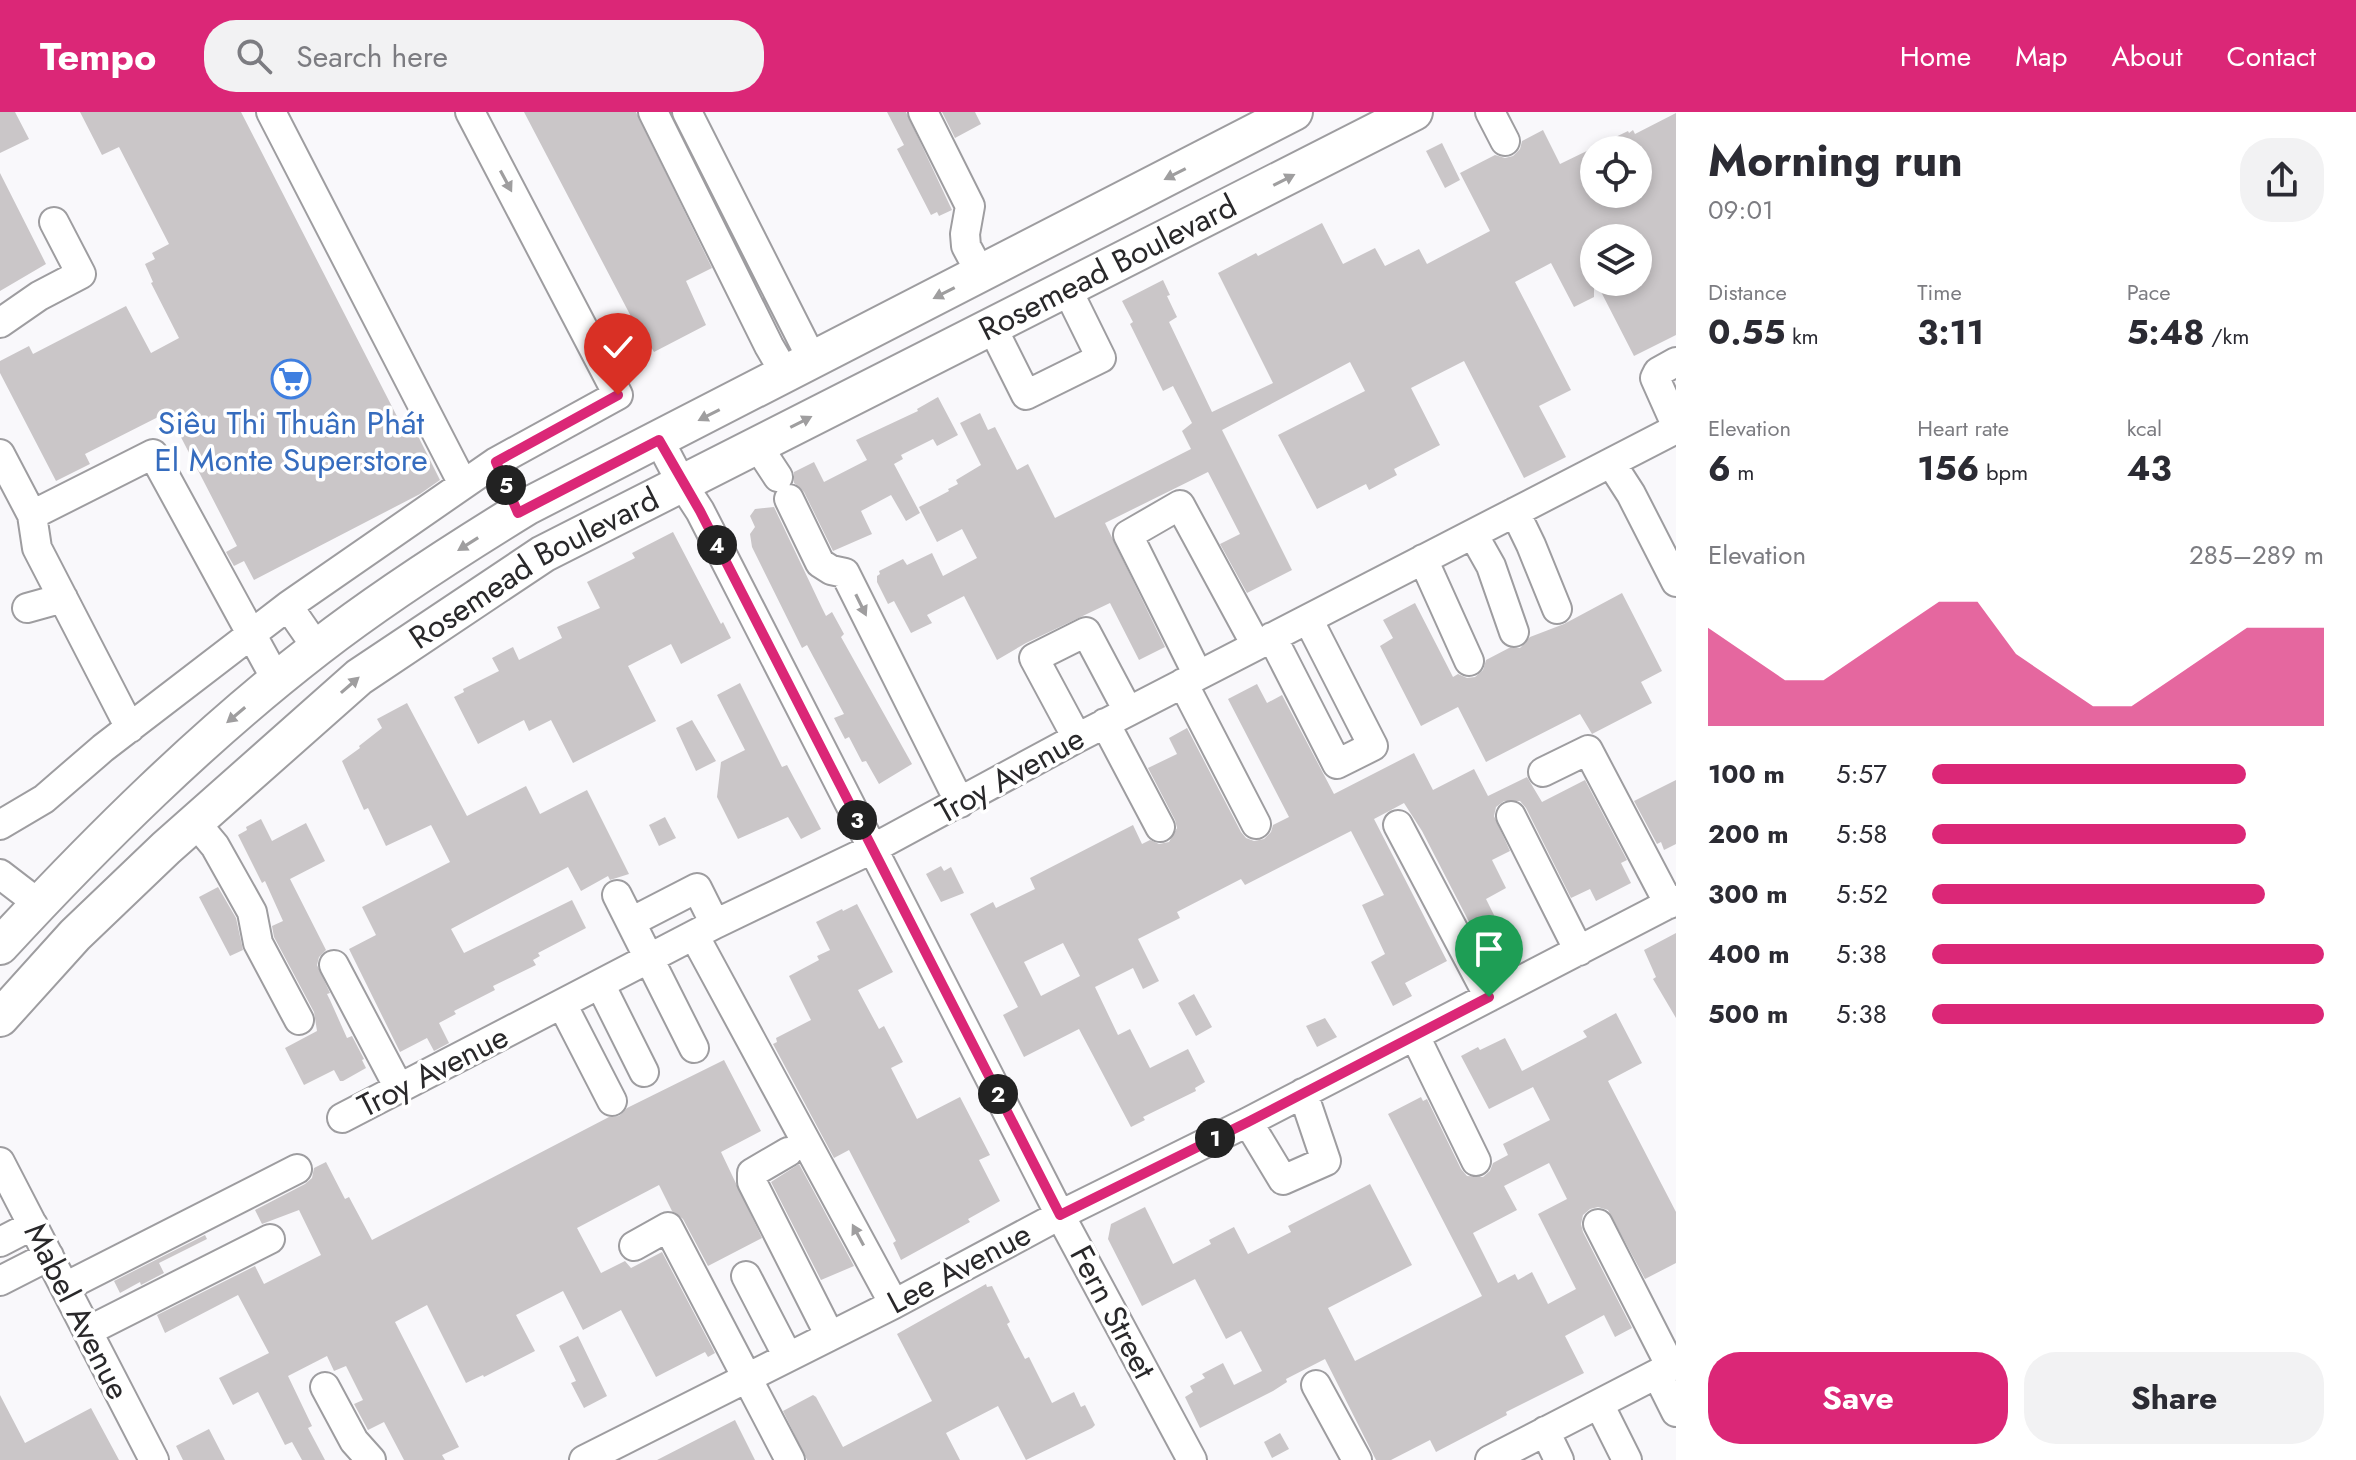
<!DOCTYPE html>
<html lang="en">
<head>
<meta charset="utf-8">
<style>
	body { margin:0; font-family:Jost,sans-serif; background:#f2f2f3; color:#2b2b33; height:100vh; display:flex; flex-direction:column; font-size:30px; white-space:nowrap }
	* { box-sizing:border-box; margin:0 }
	p { font-size:26px; color:#7c7c81 }
	.icon { flex:none; width:44px; height:44px; fill:none; stroke:currentColor; stroke-width:2; stroke-linecap:round; stroke-linejoin:round }
	.map { position:relative; flex:1; overflow:hidden }
	.side { display:flex; flex-direction:column; background:#fff; width:680px }
	.side>* { flex:none }
	.tools { position:absolute; left:1580px; top:24px; display:grid; gap:16px }
	.tools a { display:grid; place-items:center; width:72px; height:72px; border-radius:50%; background:#fff; box-shadow:0 4px 12px #0003; font-size:40px }
	.pin { position:absolute; display:grid; place-items:center; width:68px; height:68px; color:#fff; margin:-82px -34px; border-radius:50% 50% 50% 0; rotate:-45deg; box-shadow:0 0 8px #0007 }
	.pin .icon { rotate:45deg }
	.km { position:absolute; width:40px; height:40px; margin:-20px; border-radius:50%; background:#222; color:#fff; font-size:22px; line-height:40px; text-align:center }
	.round { display:grid; place-items:center; flex:none; width:84px; height:84px; border-radius:32px; background:#f2f2f3 }
	.summary { display:flex; align-items:center; justify-content:space-between; height:136px; padding:0 32px }
	h1 { font-size:44px; font-weight:700; line-height:60px }
	.stats { display:grid; grid-template-columns:repeat(3,1fr); gap:12px; height:136px; padding:8px 32px }
	.stats div { display:grid; align-content:center }
	.stats b { font-size:34px; font-weight:700 }
	.stats small { font-size:22px; font-weight:400 }
	.stats p { font-size:22px }
	.chart { height:224px; padding:16px 32px }
	.chart p { display:flex; justify-content:space-between }
	.chart svg { width:100%; height:144px; margin-top:8px; fill:#db2777; opacity:.7 }
	.primary-button { display:flex; gap:16px; margin-top:auto; padding:16px 32px }
	.primary-button a { flex:1; height:92px; border-radius:32px; background:#db2777; color:#fff; font-size:32px; font-weight:700; line-height:92px; text-align:center }
	.primary-button a+a { background:#f2f2f3; color:#2b2b33 }
	ul { padding:0 32px; list-style:none; font-size:26px }
	li { display:grid; grid-template-columns:128px 96px 1fr; align-items:center; height:60px }
	li i { height:20px; border-radius:10px; background:#db2777 }
	header { display:flex; align-items:center; gap:48px; box-sizing:border-box; height:112px; padding:0 40px; background:#db2777; color:#fff }
	header strong { font-size:38px }
	nav { display:flex; gap:44px; margin-inline-start:auto; font-size:28px }
	.search { width:560px; height:72px; background:#f2f2f3; display:flex; align-items:center; gap:20px; box-sizing:border-box; padding:0 28px; border-radius:32px; color:#7c7c81; font-size:30px }
	main { display:flex; flex:1; min-height:0 }
	.map>svg:first-child { display:block }
</style>
</head>
<body>
<header>
<strong>Tempo</strong>
<div class="search"><svg class="icon" aria-label="search" viewBox="0 0 24 24"><circle cx="10" cy="10" r="6"/><path d="M15 15l6 6"/></svg>Search here</div>
<nav><a>Home</a><a>Map</a><a>About</a><a>Contact</a></nav>
</header>
<main>
<div class="map">
<svg width="1676" height="1348" viewBox="0 0 1676 1348">
	<rect width="100%" height="100%" fill="#f9f8fb"/>
	<!-- building -->
	<path fill="#cac6c8" fill-rule="evenodd" d="M0,0H15L29,27L0,41Z
		M80,0H241L405,320L414,316L440,368L420,382L254,468L244,449L234,454L226,440L237,434L168,300L85,342L90,352L56,369L0,261V249L29,234L33,242L126,194L151,241L179,226L151,171L153,170L145,152L155,147L152,141L169,132L119,35L102,43Z
		M524,0H636L712,156L686,169L706,213L654,240L651,235L648,237Z
		M887,0H906L952,98L939,104L937,100L931,103L897,37L904,33Z
		M942,0H975L981,12L955,26Z
		M1676,1V223L1634,244L1596,170H1638V126H1594V185L1574,195L1551,151L1515,170L1571,278L1539,294L1566,345L1524,366L1464,249L1411,276L1440,333L1394,357L1397,363L1369,378L1366,372L1317,397L1278,323L1365,279L1350,250L1222,318L1292,458L1247,481L1220,432L1240,422L1208,360L1105,411L1165,535L1139,548L1110,491L1026,531L997,548L964,484L927,503L932,511L911,521L894,489L888,492L877,470V464L880,462L879,459L903,447L907,453L932,441L943,464L977,446L962,417L937,430L919,395L949,379L948,377L958,372L956,368L981,353L960,311L980,301L988,318L995,315L1017,358L1028,352L1055,406L1191,337L1182,319L1192,311L1173,274L1163,279L1130,212L1133,210L1122,189L1163,168L1170,183L1167,184L1177,205L1169,210L1212,300L1273,271L1218,161L1256,141L1258,144L1322,111L1343,152L1375,136L1385,154L1419,137L1427,152L1490,119L1460,61L1495,43L1505,46L1513,44L1520,37L1522,29L1543,18L1560,52L1628,19L1629,21L1633,18L1635,22ZM1594,38H1638V82H1594Z
		M1442,31L1460,68L1445,76L1426,39Z
		M0,61L46,152L0,179Z
		M938,285L958,323L937,334L933,327L901,343L903,347L894,352L920,401L906,409L891,383L861,399L872,422L833,439L804,380L794,371V360L814,350L824,370L867,348L856,328L918,299L917,297Z
		M774,395L822,496L826,504L832,500L844,522L841,525L912,652L879,672L866,649L862,650L849,625L845,627L834,606L844,602L807,533L802,536L752,435L750,422L755,415L750,404L755,397Z
		M673,420L721,512L723,510L731,526L681,552L671,532L628,554L656,609L573,651L551,608L529,619L524,608L478,632L454,585L464,580L463,577L499,559L492,546L513,535L519,548L562,526L557,515L600,496L587,470L635,446L632,441Z
		M1622,481L1662,559L1641,570L1652,591L1592,622L1580,602L1486,650L1458,595L1421,614L1380,534L1393,526L1383,508L1415,491L1453,565L1458,562L1467,566L1475,565L1483,558L1486,548L1509,536H1520L1530,525L1564,512Z
		M740,571L782,655L787,653L821,717L801,727L788,705L738,727L717,685L721,650L745,638L717,583Z
		M1257,572L1267,591L1282,583L1334,682L1414,641L1433,678L1474,657L1488,684L1527,665L1542,690L1585,668L1627,748L1621,751L1631,771L1596,789L1590,777L1571,786L1526,696L1520,689H1504L1496,695L1494,704L1510,739L1492,748L1506,776L1486,787L1503,821L1481,833L1422,719L1404,691L1391,698L1374,707L1447,849L1405,871L1412,884L1393,894L1371,850L1385,842L1362,793L1384,783L1351,719L1245,773L1241,767L1177,800L1180,806L1138,827L1159,869L1143,877L1133,856L1095,875L1118,923L1130,917L1150,956L1188,937L1205,970L1195,976L1196,979L1143,1005L1145,1008L1131,1015L1079,917L1024,945L1003,903L1018,895L970,802L993,790L996,796L1035,777L1030,766L1133,713L1142,732L1150,728L1159,732L1169,730L1177,716L1175,708L1148,656L1177,642L1169,626L1187,616L1241,720L1246,726L1254,729L1264,727L1271,720L1273,713L1289,705L1228,587ZM1063,831L1080,864L1041,884L1024,850Z
		M407,591L467,704L526,674L540,702L587,678L629,762L610,768L608,764L581,779L568,755L451,817L464,841L572,788L586,816L538,841L540,844L533,848L536,853L493,874L495,878L454,899L456,902L439,911L449,931L434,939L427,926L400,940L349,837L376,823L362,795L450,750L431,713L386,734L368,696L364,698L342,649L360,636L359,634L382,616L377,607Z
		M692,608L716,649L696,659L676,616Z
		M1676,668V732L1664,738L1661,730L1657,732L1634,689Z
		M665,705L676,726L659,734L649,713Z
		M261,707L272,729L306,711L325,749L290,767L326,838L319,845L317,853L330,881L327,882L330,888L347,926L352,924L364,947L362,948L366,956L343,969H340L334,958L304,973L285,936L317,919L314,900L274,825L272,814L283,809L265,769L262,771L238,723L247,718L246,715Z
		M941,754L944,759L951,755L964,781L941,790L926,762Z
		M218,775L236,806L243,838L230,844L199,785Z
		M857,792L893,860L858,878L879,917L884,914L903,950L891,956L917,1007L960,985L990,1043L979,1048L1000,1089L968,1107L970,1110L901,1148L893,1131L896,1129L849,1038L834,1046L773,932L777,930L776,926L811,908L789,864L819,848L817,844L830,838L816,810L842,797L843,799Z
		M1676,821V906L1653,867L1656,865L1644,838Z
		M1194,882L1212,915L1196,924L1178,891Z
		M1616,901L1642,951L1608,969L1676,1100V1151L1645,1167L1608,1098L1598,1095L1590,1097L1583,1103L1581,1112L1583,1120L1632,1216L1615,1225L1604,1203L1565,1224L1584,1261L1506,1300L1507,1303L1436,1340L1430,1328L1391,1348H1376L1325,1247L1286,1267L1287,1270L1273,1279L1200,1316L1185,1285L1193,1280L1190,1274L1205,1266L1202,1262L1223,1251L1234,1273L1262,1259L1241,1219L1226,1227L1195,1167L1142,1194L1108,1127L1111,1112L1145,1095L1173,1152L1211,1132L1209,1128L1234,1115L1248,1142L1291,1120L1288,1114L1370,1072L1412,1153L1328,1196L1355,1249L1482,1184L1388,1002L1421,985L1423,989L1427,987L1461,1057L1467,1064L1483,1065L1490,1059L1493,1051L1508,1043L1503,1032L1550,1008L1533,975L1489,997L1461,944L1478,935L1480,938L1505,926L1522,959L1587,925L1583,919ZM1549,1051L1567,1087L1538,1102L1576,1177L1548,1192L1532,1160L1518,1168L1515,1162L1498,1171L1473,1121L1517,1098L1504,1074Z
		M1325,906L1337,925L1317,935L1306,914Z
		M724,948L761,1019L721,1040L762,1126L708,1154L683,1107L672,1099L659,1073L577,1116L601,1161L625,1149L631,1156L662,1140L715,1241L708,1245L705,1240L656,1265L621,1198L583,1218L563,1179L516,1203L535,1239L484,1265L483,1263L466,1271L427,1193L395,1210L459,1335L442,1343L445,1348H404L384,1310L368,1318L354,1292L363,1288L346,1254L334,1259L327,1244L288,1264L312,1314L308,1316L325,1348H302L292,1330L285,1333L258,1280L233,1293L219,1266L269,1241L238,1183L165,1221L157,1203L255,1154L264,1172L321,1143L299,1098L262,1112L255,1098L305,1072L312,1066L314,1056L326,1050L345,1087L349,1085L372,1128L609,1005L619,1004L627,996Z
		M799,1052L854,1154L821,1168L771,1070Z
		M205,1123L207,1127L159,1151L164,1161L141,1173L140,1170L120,1181L114,1169Z
		M986,1172L987,1175L992,1174L1010,1210L1007,1212L1025,1247L1029,1245L1052,1291L1074,1280L1081,1295L1085,1293L1095,1313L1092,1316L1026,1348L998,1294L946,1321L960,1348H807L783,1299L813,1283L816,1285L843,1335L932,1289L897,1222Z
		M578,1224L607,1284L584,1296L571,1271L576,1269L559,1234Z
		M0,1283L25,1331L91,1296L119,1348H0Z
		M735,1308L755,1348H657Z
		M209,1317L225,1348H183L176,1334Z
		M1280,1321L1289,1337L1272,1346L1264,1330Z"/>
	<g fill="none" stroke-linecap="round" stroke-linejoin="round">
		<defs>
			<path id="minor" d="M271,0L463,372
				M653,0L769,234L786,263
				M687,0L813,249
				M923,0L970,94L965,122L966,134L981,162
				M1490,0L1505,29
				M0,211L39,184L81,162L54,110
				M992,215L1026,283L1101,246L1067,177
				M1676,250L1658,260L1655,266L1676,313
				M659,328L681,370L700,399L1060,1103L1192,1348
				M757,333L778,365
				M0,342L32,403L37,436L130,616
				M496,350L518,401
				M1611,351L1631,382L1676,470
				M789,387L820,451L831,458L845,461L960,691
				M1515,400L1531,433L1557,497
				M32,403L153,342L277,569
				M1473,422L1491,454L1514,520
				M1423,447L1469,549
				M27,496L63,486
				M1272,525L1337,652L1373,634L1308,507
				M317,536L288,494L496,350L618,283L470,0
				M1198,563L1128,423L1180,393L1256,533
				M1183,571L1256,712
				M1105,611L1160,715
				M1077,626L1034,546L1086,520L1128,599
				M1543,660L1588,638L1669,792
				M1511,704L1579,839
				M195,710L215,734L252,800L258,831L299,908
				M0,713L44,687L103,636L288,494
				M1398,713L1489,885
				M0,762L39,792
				M617,783L694,936
				M631,810L697,776L715,812
				M694,823L894,1192
				M334,853L399,976
				M600,872L644,960
				M562,892L612,989
				M1415,924L1476,1049
				M342,1006L715,812L872,737L1077,626L1676,317
				M1248,1010L1283,1068L1326,1049L1303,981
				M788,1040L752,1061V1070L830,1224
				M0,1050L154,1348
				M1598,1112L1671,1255
				M0,1130L33,1113
				M634,1134L668,1115L790,1348
				M746,1164L788,1245
				M0,1169L49,1144
				M65,1175L297,1057
				M88,1219L270,1127
				M1657,1262L1676,1300
				M1316,1273L1357,1348
				M325,1275L354,1329L371,1348
				M1599,1292L1627,1348
				M1545,1319L1559,1348
				M584,1348L894,1192L1060,1103L1248,1010L1676,788
				M1490,1348L1676,1252"/>
			<g id="major">
				<path d="M0,834C98,728 202,625 317,536C384,484 456,438 528,394L1294,0"/>
				<path id="s1" d="M0,906L75,823L166,736L359,565L543,442L1414,0"/>
			</g>
		</defs>
		<!-- minor casing -->
		<use href="#minor" stroke="#9e9da0" stroke-width="32"/>
		<!-- major casing -->
		<use href="#major" stroke="#9e9da0" stroke-width="40"/>
		<!-- minor -->
		<use href="#minor" stroke="#fff" stroke-width="28"/>
		<!-- major -->
		<use href="#major" stroke="#fff" stroke-width="36"/>
	</g>
	<!-- one-way arrows -->
	<defs><path id="oneway-solid" d="M-6-.8H1V-3.2L6.5 0L1 3.2V.8H-6Z" transform="scale(2)"/></defs>
	<g fill="#9f9e9f">
		<use href="#oneway-solid" transform="translate(1175 62) rotate(153)"/>
		<use href="#oneway-solid" transform="translate(1284 68) rotate(-27)"/>
		<use href="#oneway-solid" transform="translate(506 69) rotate(62)"/>
		<use href="#oneway-solid" transform="translate(944 181) rotate(153)"/>
		<use href="#oneway-solid" transform="translate(709 303) rotate(153)"/>
		<use href="#oneway-solid" transform="translate(801 310) rotate(-27)"/>
		<use href="#oneway-solid" transform="translate(468 432) rotate(148)"/>
		<use href="#oneway-solid" transform="translate(861 493) rotate(64)"/>
		<use href="#oneway-solid" transform="translate(350 573) rotate(-41)"/>
		<use href="#oneway-solid" transform="translate(236 603) rotate(140)"/>
		<use href="#oneway-solid" transform="translate(858 1123) rotate(-118)"/>
	</g>
	<g fill="none" stroke-linecap="round" stroke-linejoin="round">
		<defs>
			<path id="route" d="M618,283L496,350L518,401L659,328L700,399L1060,1103L1248,1010L1489,885"/>
		</defs>
		<!-- route casing -->
		<use href="#route" stroke="#fff" stroke-width="16"/>
		<!-- route -->
		<use href="#route" stroke="#db2777" stroke-width="10"/>
	</g>
	<!-- icons -->
	<defs>
		<symbol id="supermarket-ring" viewBox="-11 -11 22 22"><circle r="9.5" fill="#fff" stroke="#3f7fe0" stroke-width="1.5"/><path d="M-6-5.5h2.5l.6 2H6L4.5 2H-2.5L-4.4-4H-6ZM-1.5 3.2a1.3 1.3 0 1 0 .1 0ZM3 3.2a1.3 1.3 0 1 0 .1 0Z" fill="#3f7fe0"/></symbol>
	</defs>
	<g fill-rule="evenodd">
		<use href="#supermarket-ring" x="269" y="245" width="44" height="44"/>
	</g>
	<g text-anchor="middle" stroke-width="7" stroke-linejoin="round" paint-order="stroke">
		<!-- street labels -->
		<g font-size="32" fill="#29282a" stroke="#fff">
			<text dy="11" stroke="none"><textPath href="#s1" startOffset="1350">Rosemead Boulevard</textPath></text>
			<text dy="11" stroke="none"><textPath href="#s1" startOffset="702">Rosemead Boulevard</textPath></text>
			<text transform="translate(1010 663) rotate(-29)" y="11">Troy Avenue</text>
			<text transform="translate(433 959) rotate(-27)" y="11">Troy Avenue</text>
			<text transform="translate(959 1156) rotate(-28)" y="11">Lee Avenue</text>
			<text transform="translate(77 1199) rotate(63)" y="11">Mabel Avenue</text>
			<text transform="translate(1113 1200) rotate(62)" y="11">Fern Street</text>
		</g>
		<!-- shop labels -->
		<g font-size="32" fill="#366cbe" stroke="#fff">
			<text x="291" y="322">Siêu Thi Thuân Phát<tspan x="291" dy="37">El Monte Superstore</tspan></text>
		</g>
	</g>
</svg>
<div class="tools">
<a><svg class="icon" aria-label="locate" viewBox="0 0 24 24"><circle cx="12" cy="12" r="6"/><path d="M12 2v4M12 18v4M2 12h4M18 12h4"/></svg></a>
<a><svg class="icon" aria-label="layers" viewBox="0 0 24 24"><path d="M12 4l9 5-9 5-9-5zM3 14l9 5 9-5"/></svg></a>
</div>
<div class="pin" style="left:1489px;top:885px;background:#1e9e55"><svg class="icon" aria-label="arrive" viewBox="0 0 24 24"><path d="M6 21V4h12l-3 4 3 4H6"/></svg></div>
<div class="pin" style="left:618px;top:283px;background:#d93025"><svg class="icon" aria-label="check" viewBox="0 0 24 24"><path d="M5 12l5 5 9-10"/></svg></div>
<b class="km" style="left:1215px;top:1026px">1</b>
<b class="km" style="left:998px;top:982px">2</b>
<b class="km" style="left:857px;top:708px">3</b>
<b class="km" style="left:717px;top:433px">4</b>
<b class="km" style="left:506px;top:373px">5</b>
</div>
<section class="side">
<div class="summary"><div><h1>Morning run</h1><p>09:01</p></div><a class="round"><svg class="icon" aria-label="share" viewBox="0 0 24 24"><path d="M12 15V3M7 8l5-5 5 5M5 13v7h14v-7"/></svg></a></div>
<div class="stats">
<div><p>Distance</p><b>0.55<small> km</small></b></div>
<div><p>Time</p><b>3:11</b></div>
<div><p>Pace</p><b>5:48<small> /km</small></b></div>
</div>
<div class="stats">
<div><p>Elevation</p><b>6<small> m</small></b></div>
<div><p>Heart rate</p><b>156<small> bpm</small></b></div>
<div><p>kcal</p><b>43</b></div>
</div>
<div class="chart"><p><span>Elevation</span>285–289 m</p>
<svg viewBox="0 0 160 44" preserveAspectRatio="none"><path d="M0 44V14L10 22L20 30L30 30L40 22L50 14L60 6L70 6L80 22L90 30L100 38L110 38L120 30L130 22L140 14L150 14L160 14V44z"/></svg>
</div>
<ul>
<li><b>100 m</b>5:57<i style="width:80%"></i></li>
<li><b>200 m</b>5:58<i style="width:80%"></i></li>
<li><b>300 m</b>5:52<i style="width:85%"></i></li>
<li><b>400 m</b>5:38<i style="width:100%"></i></li>
<li><b>500 m</b>5:38<i style="width:100%"></i></li>
</ul>
<div class="primary-button"><a>Save</a><a>Share</a></div>
</section>
</main>
</body>
</html>
